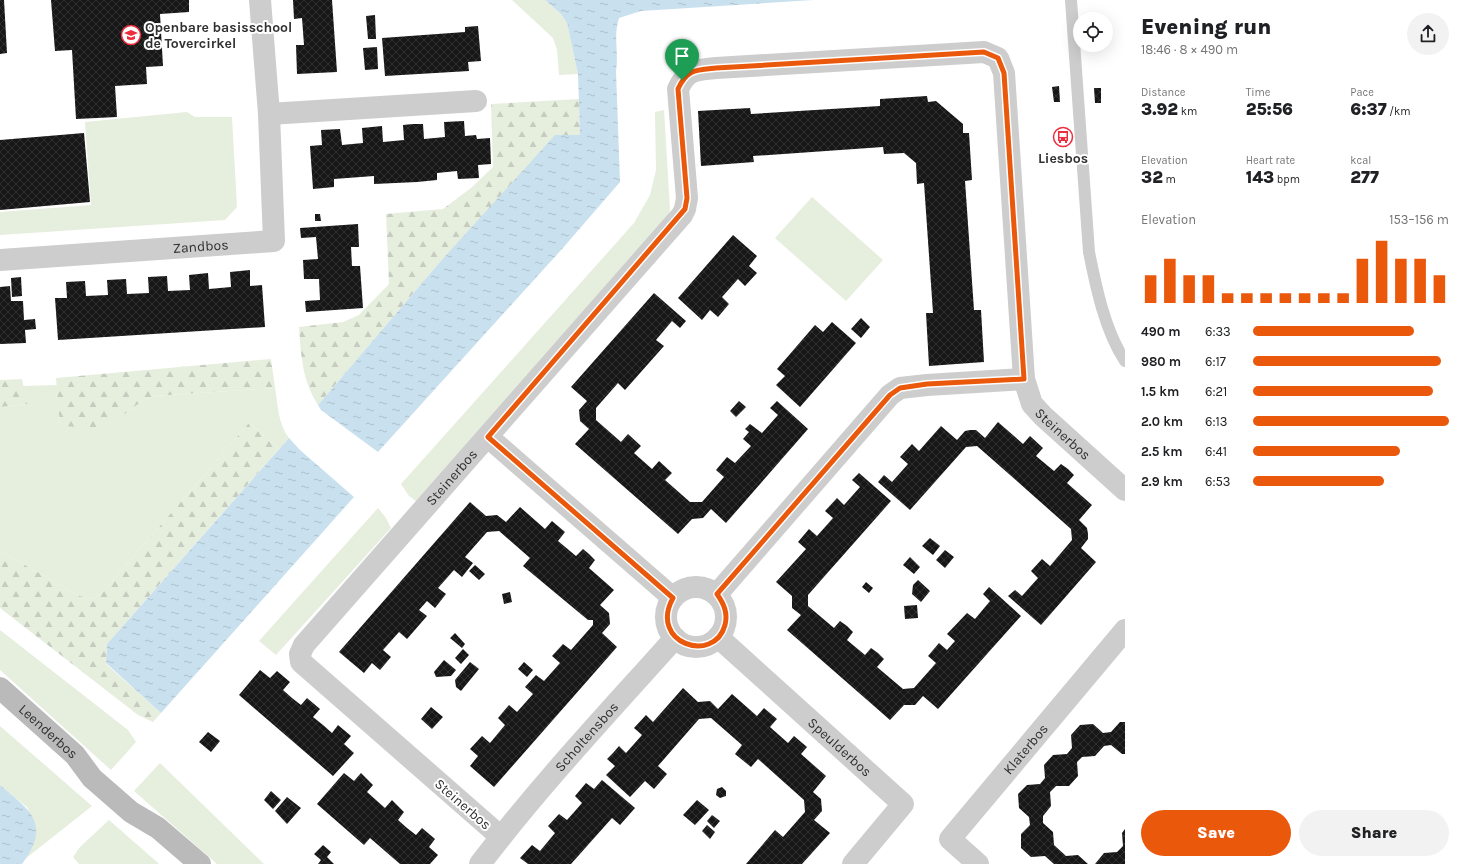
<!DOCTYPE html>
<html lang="en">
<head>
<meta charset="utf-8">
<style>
	body { margin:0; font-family:Karla,sans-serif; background:#f2f2f2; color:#202124; height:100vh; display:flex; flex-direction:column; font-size:15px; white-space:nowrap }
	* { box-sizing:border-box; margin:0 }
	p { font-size:13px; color:#757577 }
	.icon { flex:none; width:22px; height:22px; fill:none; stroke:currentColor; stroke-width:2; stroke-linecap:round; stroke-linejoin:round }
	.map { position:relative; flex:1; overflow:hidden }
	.details { display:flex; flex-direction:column; background:#fff; width:340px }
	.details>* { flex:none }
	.buttons { position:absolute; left:1073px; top:12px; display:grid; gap:8px }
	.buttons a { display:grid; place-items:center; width:40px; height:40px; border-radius:50%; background:#fff; box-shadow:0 4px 16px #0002; font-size:20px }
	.pin { position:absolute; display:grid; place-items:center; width:34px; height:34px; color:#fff; margin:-41px -17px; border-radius:50% 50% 50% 0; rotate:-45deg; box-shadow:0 0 4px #0007 }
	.pin .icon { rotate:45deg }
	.round { display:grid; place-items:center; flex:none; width:42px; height:42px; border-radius:21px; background:#f2f2f2 }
	.summary { display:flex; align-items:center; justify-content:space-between; height:68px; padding:0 16px }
	h1 { font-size:22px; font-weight:800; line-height:30px }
	.stats { display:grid; grid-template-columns:repeat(3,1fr); gap:6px; height:68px; padding:4px 16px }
	.stats div { display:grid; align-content:center }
	.stats b { font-size:17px; font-weight:800 }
	.stats small { font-size:11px; font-weight:400 }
	.stats p { font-size:11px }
	.chart { height:112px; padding:8px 16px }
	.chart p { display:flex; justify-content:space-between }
	.chart svg { width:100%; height:72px; margin-top:4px; stroke:#ea580c; stroke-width:6 }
	.action { display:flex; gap:8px; margin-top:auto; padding:8px 16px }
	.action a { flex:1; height:46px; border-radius:24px; background:#ea580c; color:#fff; font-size:16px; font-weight:800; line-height:46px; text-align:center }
	.action a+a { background:#f2f2f2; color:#202124 }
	ul { padding:0 16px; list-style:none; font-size:13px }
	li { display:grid; grid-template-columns:64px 48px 1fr; align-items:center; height:30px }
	li i { height:10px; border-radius:5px; background:#ea580c }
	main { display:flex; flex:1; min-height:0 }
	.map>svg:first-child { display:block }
</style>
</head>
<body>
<main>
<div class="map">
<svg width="1125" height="864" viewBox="0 0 1125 864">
	<defs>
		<pattern id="forest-firs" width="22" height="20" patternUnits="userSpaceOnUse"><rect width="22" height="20" fill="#e6eede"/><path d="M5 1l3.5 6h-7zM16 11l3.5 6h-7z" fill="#c6ccbf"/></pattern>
		<pattern id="water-ripples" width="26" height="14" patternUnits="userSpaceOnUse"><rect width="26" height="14" fill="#c9e0ee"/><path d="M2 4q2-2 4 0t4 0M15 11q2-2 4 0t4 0" fill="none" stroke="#adc0cc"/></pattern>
		<pattern id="building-cross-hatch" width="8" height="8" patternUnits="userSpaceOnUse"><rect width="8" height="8" fill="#171717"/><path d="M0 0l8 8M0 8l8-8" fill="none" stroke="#303030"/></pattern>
	</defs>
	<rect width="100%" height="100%" fill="#fff"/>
	<!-- green -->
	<path fill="#e6eede" d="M512,0H545L561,14L567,23L578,74L559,75L557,50L553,38Z
		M664,110L670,210L667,220L416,501L409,496L401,484L634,223L650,195L656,170L655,112Z
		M187,112L195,117H232L237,207L225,220L0,235V212L91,205L85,122Z
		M812,197L883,260L846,301L775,238Z
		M57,385L60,426C72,426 106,426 115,420C129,412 139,401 154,396L275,388C278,405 278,424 289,438L279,449L249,423L101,594L92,599L80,596L0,551V407L27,404L23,386Z
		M378,508L386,518L391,528L276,655L259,641Z
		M0,630L128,730L136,742L111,770L0,670Z
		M0,726L92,806L25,859L34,842L28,808L0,785Z
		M160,763L264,864H217L134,791Z
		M109,820L157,862L159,864H79L73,857L80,847Z"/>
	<!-- forest -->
	<path fill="url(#forest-firs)" d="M579,99L580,135L440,262L318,405C302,380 301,355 299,327L343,322L359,315L389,284L386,214L443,209L471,188L493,167L491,104Z
		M271,359L275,388L154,396C134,403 121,421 100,427C91,429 71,426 60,426L56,378Z
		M22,379L27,404L0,407V380Z
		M249,423L279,449L107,644L106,664L161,713L153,722L138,715L0,608V551L80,596L92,599L101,594Z"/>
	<!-- water -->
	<path fill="url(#water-ripples)" d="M545,0H813L641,11L619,18C613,36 619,52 616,71L620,182L562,249L378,452L321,410L318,405L440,262L555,135H580L578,74L567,23L561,14Z
		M289,438L300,450L354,497L161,713L106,663L107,644Z
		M0,785C30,810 52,824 22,864H0Z"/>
	<!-- building -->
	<path fill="url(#building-cross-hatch)" d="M0,0H4L7,53L0,54Z
		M51,0H189V12L160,14L163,66L146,67L147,84L115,86L117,117L76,119L72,50L55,51Z
		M293,0H332L337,72L297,74L296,45H304L302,18L294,19Z
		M375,15L376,39H368L366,16Z
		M478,26L481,61L468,62L469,71L385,76L382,38L465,32V27Z
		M377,47L378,69L365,70L363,48Z
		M1059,86L1060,102H1054L1052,87Z
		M1094,88H1101V103H1095Z
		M927,96L928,102L936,101L963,124V133H969L972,180L965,181L974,310H981L984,362L929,366L926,313H933L924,183L917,184L916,163L904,153L884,154L883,147L753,156L754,162L701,166L698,111L750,108L751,114L880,106V99Z
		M464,121L465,136L476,135L477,139L490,138L491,164L478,165L479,178L458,179L457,171L437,173V180L417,182L374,184V176L334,179V187L313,189L310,146L322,145L321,130L340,129L342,145L363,143L362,128L382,126L383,142L404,140L403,125L413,124H423L424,139L445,137L444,122Z
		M84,133L90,202L0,210V140Z
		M315,214H320L321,221H315Z
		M358,224L359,247H351L352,266H360L363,308L306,312L305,301L320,300L319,279H304L303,260L318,259L316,237L301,238L300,228Z
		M733,235L757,256L749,266L757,273L745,286L738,279L722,297L729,304L718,317L710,310L702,320L678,298Z
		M250,270V286L262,285L265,327L58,340L55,298H67L66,282L85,281L86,296L108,295L107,280L126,279L127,294L149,293L148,277L167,276L168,291L190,290L189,275L208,273L209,289L231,287L230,272Z
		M21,277L22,296L12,297L11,278Z
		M10,286L11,301H23L24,320L35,319L36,329L25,330L26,343L0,344V287Z
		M654,293L686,321L680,328L672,321L656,340L664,346L625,390L618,383L596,408V420L621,442L628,434L641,446L634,453L652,469L659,461L672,473L665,480L690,502H702L724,477L716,470L727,457L735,463L751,446L743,439L749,432L745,429L750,424L762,433L778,415L770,408L777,401L808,429L726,523L711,509L703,518L692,519L678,534L575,444L589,429L580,421L579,410L587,401L571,387Z
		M861,318L870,327L861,338L851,329Z
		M832,322L856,343L800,407L776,385L785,376L777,369L815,325L823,332Z
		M739,401L746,407L736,417L730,411Z
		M998,422L1023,444L1030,436L1043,448L1036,456L1054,471L1061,464L1068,469L1074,475L1067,483L1092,505L1079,520L1087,528L1088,534V539L1081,548L1096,562L1041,625L1008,596L1015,590L1022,596L1038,578L1031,571L1042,559L1050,566L1072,540L1071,529L993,460L977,446L966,447L910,510L878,482L884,475L892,482L908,464L900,457L912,444L919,451L941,426L957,440L965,431L970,430H976L985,438Z
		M859,473L891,501L808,595V606L834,628L840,621L847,626L853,632L847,640L865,655L871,648L878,653L884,659L877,667L903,689L914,688L936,663L928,656L939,643L947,650L955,641L947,634L967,613L975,619L990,601L983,594L989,587L1021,616L938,709L923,696L915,705H904L890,720L787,630L801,615L792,608V596L776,582L806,549L798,542L809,529L817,536L833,518L825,511L837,498L844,505L860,487L852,480Z
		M470,502L486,516L497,515L506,522L520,507L545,529L552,521L565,532L558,541L576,556L583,549L589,554L595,560L589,568L614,590L600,605L609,613L610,624L602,633L617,647L494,787L470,766L478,756L470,749L482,736L490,743L505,725L498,718L503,712L509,705L517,712L533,694L525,687L536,675L544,681L560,663L552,656L563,644L571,650L593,625V620H588L523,566L530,558L499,531L487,532L465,557L473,563L462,577L454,570L438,588L446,594L435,608L427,601L419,610L427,616L407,639L399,632L383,650L391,657L380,670L372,663L364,673L339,652Z
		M930,538L940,546L933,555L922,546Z
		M945,550L954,557L945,568L936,560Z
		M910,557L920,567L914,574L903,565Z
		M475,565L485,574L479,580L469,571Z
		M918,580L930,591L921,602L912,594L913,585Z
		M866,582L873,588L869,593L862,587Z
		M510,592L512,602L504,604L502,594Z
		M917,605L918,618L905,619L904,606Z
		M455,633L465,644L462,648L450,638Z
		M463,649L469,655L461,664L455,658Z
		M444,660L456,670L451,676L436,677L434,672Z
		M470,662L479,669L461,691L456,687L455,680Z
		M524,662L533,670L527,677L518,669Z
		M260,670L270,678L277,671L290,682L283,690L292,698L301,705L307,698L320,709L313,717L323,725L332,733L338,725L351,736L344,744L354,753L333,776L239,695Z
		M683,688L698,702L710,701L718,709L732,694L757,716L764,708L777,719L770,727L788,743L794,736L807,747L801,754L826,776L813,792L821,799L822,811L814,820L830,833L802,864H746L775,830L783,837L805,812L804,800L758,759L751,767L735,754L742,745L711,718L699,719L658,766L667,774L654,789L645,781L630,797L606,775L615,766L607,759L613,753L619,746L626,753L642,735L634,728L646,715L653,722Z
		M431,707L443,717L432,729L421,719Z
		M1120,722H1125V754H1122L1111,745L1104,746L1095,756L1082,757L1077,762L1078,776L1069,786H1056L1050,792L1051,806L1043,816V823L1053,832L1054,845L1066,856L1078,855L1088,864H1054L1045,856L1031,857L1021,848V834L1030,825L1029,817L1019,808L1018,794L1027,785L1040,784L1045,778L1044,765L1053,755L1067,754L1072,748L1071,735L1080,725L1093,724L1103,733L1111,732Z
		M208,732L220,741L211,752L199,742Z
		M344,773L354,781L361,773L373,785L367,792L385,808L392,800L404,812L398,820L407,828L416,835L422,828L435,839L429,847L438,855L430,864H400L370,838L364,845L317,804Z
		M602,780L635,808L620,825L612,818L571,864H528L520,858L532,845L540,851L555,833L548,826L559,814L567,820L575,811L582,803L575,796L586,783L594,789Z
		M722,787L726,791V796L720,798L716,795L717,789Z
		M271,791L281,800L273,809L264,800Z
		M287,797L301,808L287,824L275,811Z
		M697,800L709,810L695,825L683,815Z
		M712,815L720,821L714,828L707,821Z
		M707,825L715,832L710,839L702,831Z
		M1125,829V864H1095L1104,853L1117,852L1123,846L1122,833Z
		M323,845L331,852L327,857L334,864H318L321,860L314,854Z"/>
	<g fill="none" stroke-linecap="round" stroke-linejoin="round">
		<!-- service -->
		<path stroke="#cdcdcd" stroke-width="12" d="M1071,0L1089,252C1096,287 1105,331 1125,361"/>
		<!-- minor -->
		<g stroke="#cdcdcd" stroke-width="22">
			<path d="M269,114L476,101"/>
			<path id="s1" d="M0,260L274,241L269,114L260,0"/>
			<path d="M488,437L673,598"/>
			<circle cx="696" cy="617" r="30"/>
			<path d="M717,594L890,395L900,388L927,385L1024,379"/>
			<path id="s2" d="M718,637L903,804L853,864"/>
			<path id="s3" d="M501,837L301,662L300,654L304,645L682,215L685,209L687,198L678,89C687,69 696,70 716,68L984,52L998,58L1004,73L1024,379L1032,404L1043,416L1125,490"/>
			<path id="s4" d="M480,864C540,785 609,712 675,638"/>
			<path id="s5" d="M978,864L950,839L1125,630"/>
		</g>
		<!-- secondary -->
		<path stroke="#bababa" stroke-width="22" id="s6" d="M0,688L75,755L92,778L131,812L158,828L200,864"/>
	</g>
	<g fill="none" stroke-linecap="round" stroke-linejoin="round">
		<defs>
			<path id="route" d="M984,52L998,58L1004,73L1024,379L927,384L900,388L890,395L717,594C724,604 728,613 725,625C714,665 648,643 673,598L488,437L685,209L687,198L678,89C687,69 696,70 716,68Z"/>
		</defs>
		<!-- route casing -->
		<use href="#route" stroke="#fff" stroke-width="8"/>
		<!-- route -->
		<use href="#route" stroke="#ea580c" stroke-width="5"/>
	</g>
	<!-- icons -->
	<defs>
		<symbol id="school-ring" viewBox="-11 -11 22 22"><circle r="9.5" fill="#fff" stroke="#ed2d3e" stroke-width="1.5"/><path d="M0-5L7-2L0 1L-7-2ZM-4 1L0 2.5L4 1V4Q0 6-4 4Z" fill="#ed2d3e"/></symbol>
		<symbol id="bus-ring" viewBox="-11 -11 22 22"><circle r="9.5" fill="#fff" stroke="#ed2d3e" stroke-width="1.5"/><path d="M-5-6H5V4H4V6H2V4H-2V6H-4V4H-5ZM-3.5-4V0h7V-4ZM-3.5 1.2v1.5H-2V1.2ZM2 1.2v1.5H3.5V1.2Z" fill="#ed2d3e"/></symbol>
	</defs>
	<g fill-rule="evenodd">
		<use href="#school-ring" x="120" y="24" width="22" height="22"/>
		<use href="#bus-ring" x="1052" y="126" width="22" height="22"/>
	</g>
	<g text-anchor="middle" stroke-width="4" stroke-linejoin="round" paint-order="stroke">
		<!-- poi labels -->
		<g font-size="14" font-weight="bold" fill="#303030" stroke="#fff" text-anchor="start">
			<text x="145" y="32">Openbare basisschool<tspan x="145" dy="16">de Tovercirkel</tspan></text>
			<text x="1063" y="163" text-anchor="middle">Liesbos</text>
		</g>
		<!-- street labels -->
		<g font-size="14" fill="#303030" stroke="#fff">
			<text dy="5" stroke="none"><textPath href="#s1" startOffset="201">Zandbos</textPath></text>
			<text dy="5" stroke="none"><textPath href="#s3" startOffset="1706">Steinerbos</textPath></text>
			<text dy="5" stroke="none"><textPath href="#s3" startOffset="507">Steinerbos</textPath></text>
			<text dy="5" stroke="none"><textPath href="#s6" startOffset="65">Leenderbos</textPath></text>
			<text dy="5" stroke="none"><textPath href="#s4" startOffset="166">Scholtensbos</textPath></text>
			<text dy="5" stroke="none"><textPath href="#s2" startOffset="164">Speulderbos</textPath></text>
			<text dy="5" stroke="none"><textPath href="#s5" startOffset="155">Klaterbos</textPath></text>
			<text transform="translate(463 804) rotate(41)" y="5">Steinerbos</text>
		</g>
	</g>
</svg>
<div class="buttons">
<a><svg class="icon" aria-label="locate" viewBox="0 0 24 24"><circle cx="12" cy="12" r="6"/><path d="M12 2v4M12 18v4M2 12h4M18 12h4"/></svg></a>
</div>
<div class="pin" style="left:682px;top:80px;background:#1e9e55"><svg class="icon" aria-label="arrive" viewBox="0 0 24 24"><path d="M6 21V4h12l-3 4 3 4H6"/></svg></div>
</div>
<section class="details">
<div class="summary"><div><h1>Evening run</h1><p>18:46 · 8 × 490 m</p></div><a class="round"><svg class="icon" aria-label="share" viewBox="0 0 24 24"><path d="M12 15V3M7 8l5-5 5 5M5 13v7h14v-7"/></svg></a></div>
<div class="stats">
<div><p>Distance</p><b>3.92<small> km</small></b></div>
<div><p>Time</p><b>25:56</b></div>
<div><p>Pace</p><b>6:37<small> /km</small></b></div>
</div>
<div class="stats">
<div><p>Elevation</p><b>32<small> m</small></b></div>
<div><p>Heart rate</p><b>143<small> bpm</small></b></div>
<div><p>kcal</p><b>277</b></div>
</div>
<div class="chart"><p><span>Elevation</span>153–156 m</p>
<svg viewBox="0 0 160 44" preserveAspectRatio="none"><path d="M5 44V27M15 44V17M25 44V27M35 44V27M45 44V38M55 44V38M65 44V38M75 44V38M85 44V38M95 44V38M105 44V38M115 44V17M125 44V6M135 44V17M145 44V17M155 44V27"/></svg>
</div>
<ul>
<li><b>490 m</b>6:33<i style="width:82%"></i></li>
<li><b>980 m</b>6:17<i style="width:96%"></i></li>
<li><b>1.5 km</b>6:21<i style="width:92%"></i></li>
<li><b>2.0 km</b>6:13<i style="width:100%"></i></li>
<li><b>2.5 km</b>6:41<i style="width:75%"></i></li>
<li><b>2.9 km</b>6:53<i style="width:67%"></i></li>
</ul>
<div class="action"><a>Save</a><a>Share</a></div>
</section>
</main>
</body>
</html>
